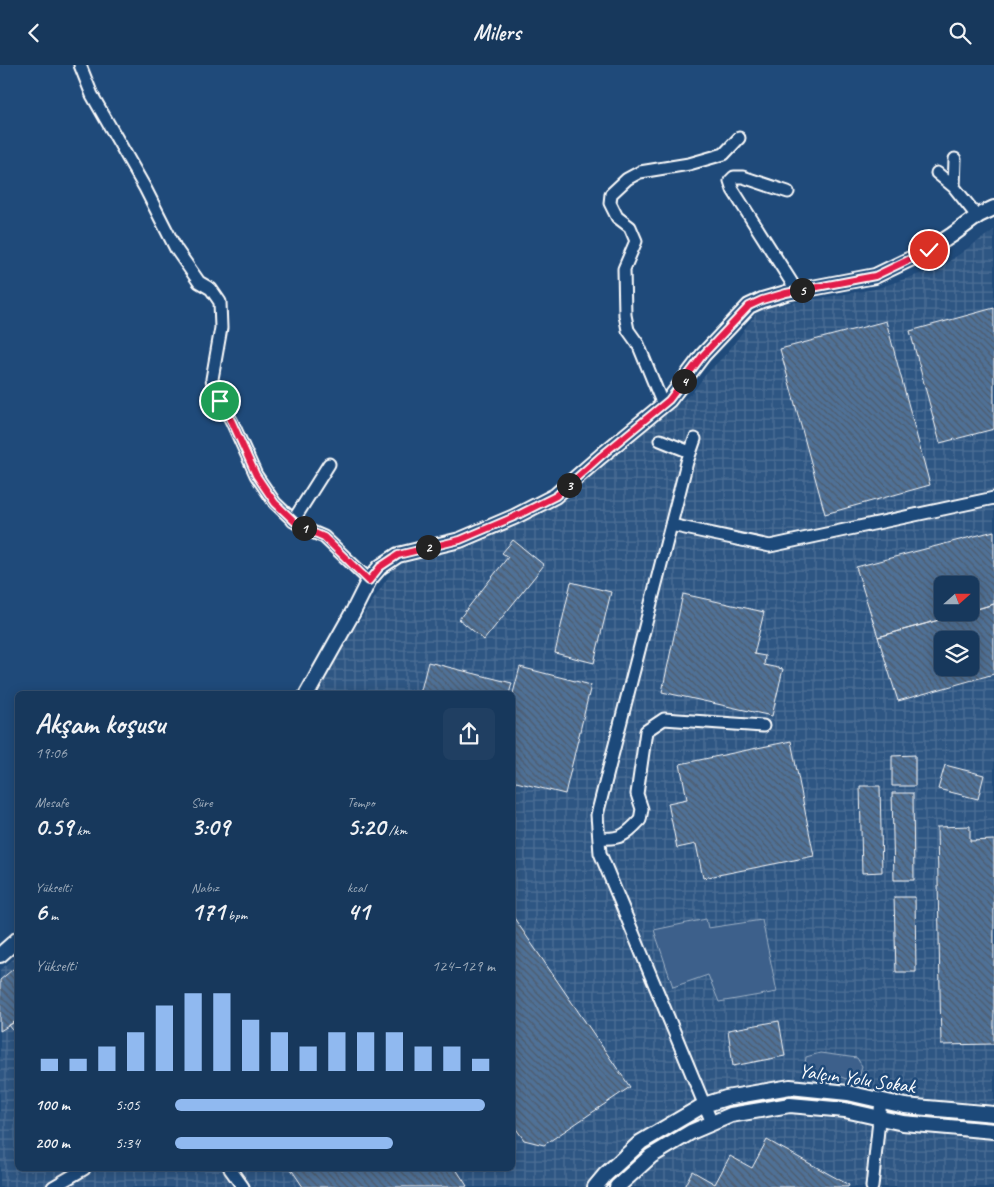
<!DOCTYPE html>
<html lang="tr">
<head>
<meta charset="utf-8">
<style>
	body { margin:0; font-family:Caveat,sans-serif; background:#203f62; color:#f1f3f6; height:100vh; display:flex; flex-direction:column; font-size:19px; white-space:nowrap }
	* { box-sizing:border-box; margin:0 }
	p { font-size:16px; color:#9eacbb }
	.icon { flex:none; width:28px; height:28px; fill:none; stroke:currentColor; stroke-width:2; stroke-linecap:round; stroke-linejoin:round }
	.map { position:relative; flex:1; overflow:hidden }
	.side { position:absolute; left:15px; top:626px; width:500px; height:480px; display:flex; flex-direction:column; background:#17385c; border-radius:8px; box-shadow:0 2px 12px #0003,0 0 0 1px #365272 }
	.side>* { flex:none }
	.needle { width:32px; rotate:69deg }
	.tools { position:absolute; left:934px; top:511px; display:grid; gap:10px }
	.tools a { display:grid; place-items:center; width:45px; height:45px; border-radius:8px; background:#17385c; box-shadow:0 2px 12px #0003,0 0 0 1px #365272; font-size:25px }
	.pin { position:absolute; display:grid; place-items:center; width:42px; height:42px; color:#fff; margin:-21px; border:2px solid #fff; border-radius:50%; box-shadow:0 1px 5px #0007 }
	.km { position:absolute; width:25px; height:25px; margin:-12px; border-radius:50%; background:#222; color:#fff; font-size:14px; line-height:25px; text-align:center }
	.round { display:grid; place-items:center; flex:none; width:52px; height:52px; border-radius:8px; background:#203f62 }
	.headline { display:flex; align-items:center; justify-content:space-between; height:85px; padding:0 20px }
	h1 { font-size:28px; font-weight:700; line-height:38px }
	.stats { display:grid; grid-template-columns:repeat(3,1fr); gap:8px; height:85px; padding:5px 20px }
	.stats div { display:grid; align-content:center }
	.stats b { font-size:25px; font-weight:700 }
	.stats small { font-size:14px; font-weight:400 }
	.stats p { font-size:14px }
	.chart { height:140px; padding:10px 20px }
	.chart p { display:flex; justify-content:space-between }
	.chart svg { width:100%; height:90px; margin-top:5px; stroke:#90b9f0; stroke-width:6 }
	ul { padding:0 20px; list-style:none; font-size:16px }
	li { display:grid; grid-template-columns:80px 60px 1fr; align-items:center; height:38px }
	li i { height:12px; border-radius:6px; background:#90b9f0 }
	header { display:flex; justify-content:space-between; align-items:center; height:65px; padding:0 20px; background:#17385c; font-size:22px; font-weight:700 }
	.map>svg:first-child { display:block }
</style>
</head>
<body>
<header><svg class="icon" aria-label="back" viewBox="0 0 24 24"><path d="M15 5l-7 7 7 7"/></svg>Milers<svg class="icon" aria-label="search" viewBox="0 0 24 24"><circle cx="10" cy="10" r="6"/><path d="M15 15l6 6"/></svg></header>
<div class="map">
<svg width="994" height="1122" viewBox="0 0 994 1122">
	<defs>
		<pattern id="industrial-grid" width="8" height="8" patternUnits="userSpaceOnUse" patternTransform="scale(1.25)"><rect width="8" height="8" fill="#2e5683"/><path d="M0 4h8M4 0v8" fill="none" stroke="#4d6f96"/></pattern>
		<pattern id="building-back-hatch" width="6" height="6" patternUnits="userSpaceOnUse" patternTransform="scale(1.25)"><rect width="6" height="6" fill="#507197"/><path d="M-1 5l2 2M0 0l6 6M5-1l2 2" fill="none" stroke="#4e5b6a"/></pattern>
	</defs>
	<rect width="100%" height="100%" fill="#1f4a7a"/>
	<filter id="ink" filterUnits="userSpaceOnUse"><feTurbulence type="fractalNoise" baseFrequency=".02" numOctaves="2"/><feDisplacementMap in="SourceGraphic" scale="10" xChannelSelector="R" yChannelSelector="G"/><feConvolveMatrix kernelMatrix="1 2 1 2 8 2 1 2 1" color-interpolation-filters="sRGB"/></filter>
	<g filter="url(#ink)">
		<!-- industrial -->
		<path fill="url(#industrial-grid)" fill-rule="evenodd" d="M994,165V1122H0V905L17,891L18,1104H512V629H312L396,500L452,487L569,428L634,373L693,327L706,309L727,288L760,243L875,224L941,202ZM942,520H970V548H942ZM942,575H970V602H942Z"/>
		<!-- garden -->
		<path fill="#3c618b" stroke="#9eb0c5" d="M706,854L708,863L762,855L777,927L719,937L708,910L673,922L654,865Z
			M820,988L857,993L862,1001L860,1010L853,1016L831,1009L817,1013L809,1010L805,1000L806,992Z"/>
		<!-- building -->
		<path fill="url(#building-back-hatch)" stroke="#fff" fill-rule="evenodd" d="M994,243V364L940,378L910,266Z
			M886,256L930,420L825,449L780,284Z
			M994,466V539L970,546V520H942V548H964L878,572L856,502Z
			M513,475L544,500L484,575L459,554L508,492L502,488Z
			M571,517L611,527L594,598L555,588Z
			M683,529L764,547L754,589L765,591L764,600L783,604L772,651L662,627Z
			M994,539V609L898,636L878,572L964,548H970V546ZM942,575H970V602H942Z
			M428,597L512,618L509,629H420Z
			M520,602L591,620L565,729L512,716V632Z
			M791,676L814,791L703,813L696,779L677,783L668,738L687,734L680,699Z
			M915,690V721H892V691Z
			M945,700L984,710L978,734L938,724Z
			M860,721H880L882,807L862,808Z
			M892,728H913L914,815H894Z
			M970,761V776L994,775V979L941,980L937,762Z
			M894,832H915L916,907H896Z
			M512,850L630,1022L544,1080L524,1075L512,1058Z
			M18,900V955L0,966V915Z
			M18,955V972L9,960Z
			M779,956L785,991L733,1001L728,965Z
			M767,1075L849,1120L848,1122H684L692,1106L715,1119L730,1091L752,1103Z
			M291,1104H456L467,1121L465,1122H303Z"/>
		<g fill="none" stroke-linecap="round" stroke-linejoin="round">
			<defs>
				<path id="minor" d="M80,0L92,30L145,123L176,184L199,217L211,224L220,237L221,263L212,314L214,324L232,357L256,410L275,438L295,457L310,466L324,472L369,515
					M955,94L954,122L977,151
					M937,108L954,122
					M788,127L743,112H734L730,116L733,125L797,226
					M663,340L638,279L628,265L625,250L624,204L636,176L630,162L617,152L610,138L611,129L627,114L640,107L689,99L724,89L739,73
					M695,374L687,397L597,750L600,788L712,1058
					M660,375L690,387
					M293,456L329,399
					M671,460L770,481L994,433
					M599,773C620,775 626,770 640,755L642,744L637,729L646,666L664,654L763,661
					M230,1104L243,1122
					M53,1122L84,1104
					M872,1122L881,1036"/>
				<path id="tertiary" d="M307,629L353,547L369,515L380,502L398,490L460,475L514,452L555,431L601,391L669,335L703,290L749,241L762,235L786,228L875,211L929,185L952,170L979,150L994,143
					M0,890L18,874
					M595,1122L605,1110L641,1077L704,1040L726,1033L790,1022L848,1028L905,1041L994,1049
					M617,1122L651,1091L691,1067L731,1050L790,1040L845,1045L903,1058L994,1066"/>
			</defs>
			<!-- minor casing -->
			<use href="#minor" stroke="#fff" stroke-width="15"/>
			<!-- tertiary casing -->
			<use href="#tertiary" stroke="#fff" stroke-width="18"/>
			<!-- minor -->
			<use href="#minor" stroke="#1f4a7a" stroke-width="11"/>
			<!-- tertiary -->
			<use href="#tertiary" stroke="#1f4a7a" stroke-width="14"/>
		</g>
	</g>
	<g fill="none" stroke-linecap="round" stroke-linejoin="round" filter="url(#ink)">
		<defs>
			<path id="route" d="M220,336L232,357L256,410L275,438L295,457L310,466L324,472L369,516L380,502L398,490L460,475L514,452L556,431L601,391L669,335L703,290L749,241L762,235L786,228L875,211L929,185"/>
		</defs>
		<!-- route casing -->
		<use href="#route" stroke="#fff" stroke-width="10"/>
		<!-- route -->
		<use href="#route" stroke="#e11d48" stroke-width="6"/>
	</g>
	<g text-anchor="middle" stroke-width="5" stroke-linejoin="round" paint-order="stroke">
		<!-- street labels -->
		<g font-size="20" fill="#fff" stroke="#1f4a7a">
			<text transform="translate(857 1013) rotate(8)" y="7">Yalçın Yolu Sokak</text>
		</g>
	</g>
</svg>
<div class="tools">
<a><svg class="needle" viewBox="-14 -14 28 28"><path d="M0-13l5 13h-10z" fill="#e53935"/><path d="M0 13l5-13h-10z" fill="#9eacbb"/></svg></a>
<a><svg class="icon" aria-label="layers" viewBox="0 0 24 24"><path d="M12 4l9 5-9 5-9-5zM3 14l9 5 9-5"/></svg></a>
</div>
<div class="pin" style="left:220px;top:336px;background:#1e9e55"><svg class="icon" aria-label="arrive" viewBox="0 0 24 24"><path d="M6 21V4h12l-3 4 3 4H6"/></svg></div>
<div class="pin" style="left:929px;top:185px;background:#d93025"><svg class="icon" aria-label="check" viewBox="0 0 24 24"><path d="M5 12l5 5 9-10"/></svg></div>
<b class="km" style="left:304px;top:463px">1</b>
<b class="km" style="left:428px;top:482px">2</b>
<b class="km" style="left:569px;top:420px">3</b>
<b class="km" style="left:684px;top:316px">4</b>
<b class="km" style="left:802px;top:225px">5</b>
<section class="side">
<div class="headline"><div><h1>Akşam koşusu</h1><p>19:06</p></div><a class="round"><svg class="icon" aria-label="share" viewBox="0 0 24 24"><path d="M12 15V3M7 8l5-5 5 5M5 13v7h14v-7"/></svg></a></div>
<div class="stats">
<div><p>Mesafe</p><b>0.59<small> km</small></b></div>
<div><p>Süre</p><b>3:09</b></div>
<div><p>Tempo</p><b>5:20<small> /km</small></b></div>
</div>
<div class="stats">
<div><p>Yükselti</p><b>6<small> m</small></b></div>
<div><p>Nabız</p><b>171<small> bpm</small></b></div>
<div><p>kcal</p><b>41</b></div>
</div>
<div class="chart"><p><span>Yükselti</span>124–129 m</p>
<svg viewBox="0 0 160 44" preserveAspectRatio="none"><path d="M5 44V38M15 44V38M25 44V32M35 44V25M45 44V12M55 44V6M65 44V6M75 44V19M85 44V25M95 44V32M105 44V25M115 44V25M125 44V25M135 44V32M145 44V32M155 44V38"/></svg>
</div>
<ul>
<li><b>100 m</b>5:05<i style="width:97%"></i></li>
<li><b>200 m</b>5:34<i style="width:68%"></i></li>
</ul>
</section>
</div>
</body>
</html>
